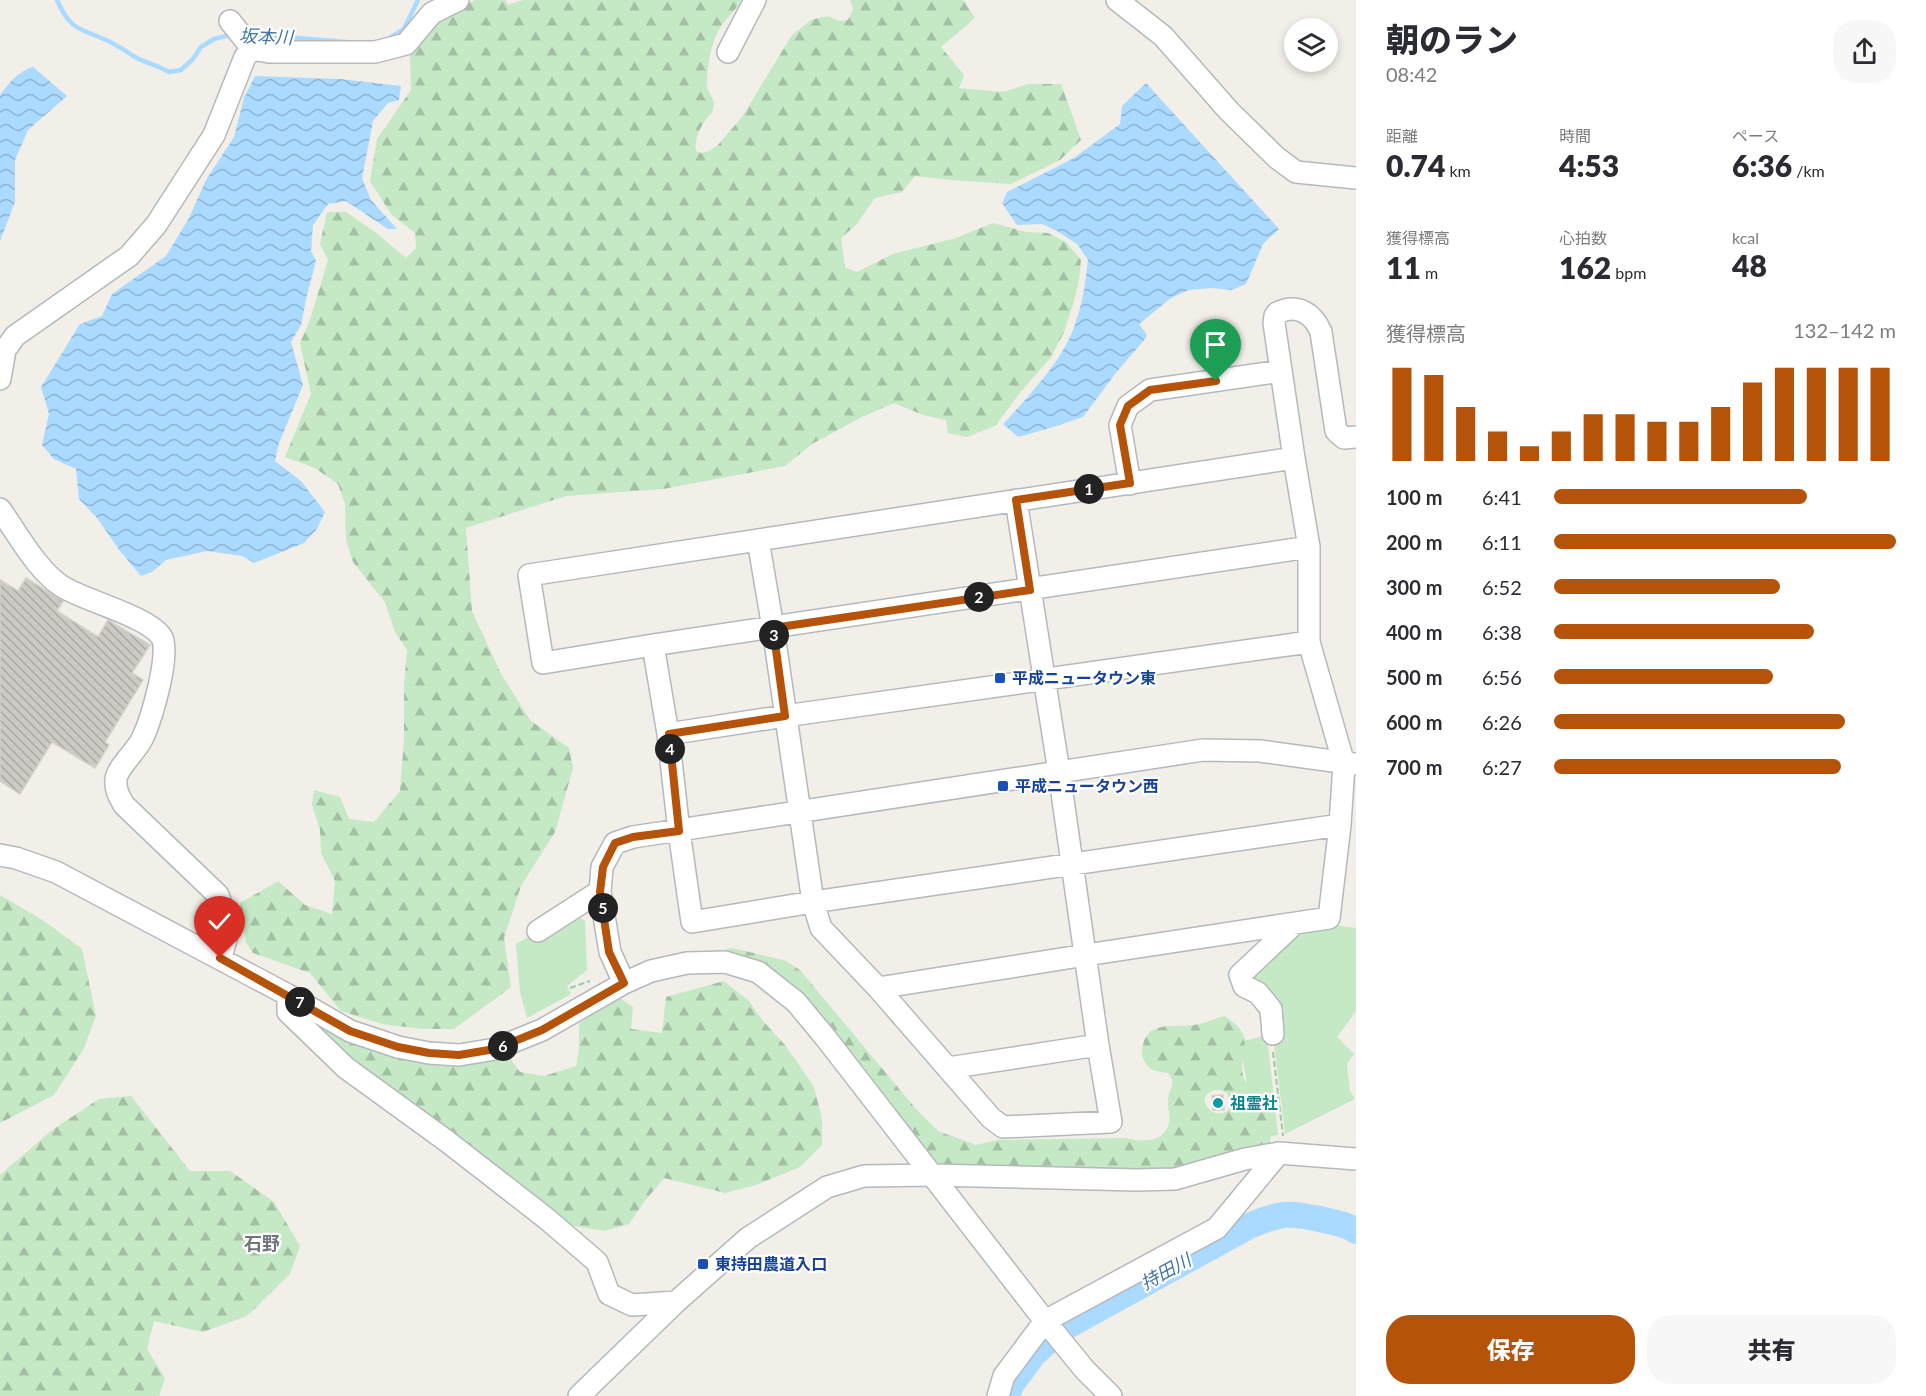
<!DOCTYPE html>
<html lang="ja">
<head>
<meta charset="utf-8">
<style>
	body { margin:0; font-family:Lato,"Noto Sans JP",sans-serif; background:#f7f7f7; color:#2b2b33; height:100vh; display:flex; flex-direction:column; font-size:22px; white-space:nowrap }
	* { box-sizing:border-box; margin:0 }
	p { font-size:20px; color:#7c7c81 }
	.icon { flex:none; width:33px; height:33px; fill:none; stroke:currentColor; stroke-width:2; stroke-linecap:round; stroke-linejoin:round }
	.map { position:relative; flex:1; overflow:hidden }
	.panel { display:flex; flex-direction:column; background:#fff; width:570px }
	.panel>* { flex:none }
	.controls { position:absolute; left:1284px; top:18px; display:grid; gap:12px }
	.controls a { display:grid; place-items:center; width:54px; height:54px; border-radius:50%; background:#fff; box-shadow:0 3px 9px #0003; font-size:30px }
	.pin { position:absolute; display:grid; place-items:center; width:51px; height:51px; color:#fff; margin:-62px -26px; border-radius:50% 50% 50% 0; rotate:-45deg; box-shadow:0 0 6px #0007 }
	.pin .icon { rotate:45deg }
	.km { position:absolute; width:30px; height:30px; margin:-15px; border-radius:50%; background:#222; color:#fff; font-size:16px; line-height:30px; text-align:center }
	.round { display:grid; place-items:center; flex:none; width:63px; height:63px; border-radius:24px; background:#f7f7f7 }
	.summary { display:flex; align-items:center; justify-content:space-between; height:102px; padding:0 30px }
	h1 { font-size:33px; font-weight:800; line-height:45px }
	.metrics { display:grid; grid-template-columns:repeat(3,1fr); gap:9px; height:102px; padding:6px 30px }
	.metrics div { display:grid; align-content:center }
	.metrics b { font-size:30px; font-weight:800 }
	.metrics small { font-size:16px; font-weight:400 }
	.metrics p { font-size:16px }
	.chart { height:168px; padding:12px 30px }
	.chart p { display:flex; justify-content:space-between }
	.chart svg { width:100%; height:108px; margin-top:6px; stroke:#b45309; stroke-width:6 }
	.primary-button { display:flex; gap:12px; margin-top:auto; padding:12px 30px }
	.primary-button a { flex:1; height:69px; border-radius:24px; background:#b45309; color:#fff; font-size:24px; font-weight:800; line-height:69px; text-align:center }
	.primary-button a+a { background:#f7f7f7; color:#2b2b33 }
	ul { padding:0 30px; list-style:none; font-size:20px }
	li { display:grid; grid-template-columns:96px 72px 1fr; align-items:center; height:45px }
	li i { height:15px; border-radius:8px; background:#b45309 }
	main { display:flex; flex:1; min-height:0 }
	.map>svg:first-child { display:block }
</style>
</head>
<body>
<main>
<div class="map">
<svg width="1356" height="1396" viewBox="0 0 1356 1396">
	<defs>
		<pattern id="forest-firs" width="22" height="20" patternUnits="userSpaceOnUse" patternTransform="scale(1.5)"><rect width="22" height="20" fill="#c5e8c5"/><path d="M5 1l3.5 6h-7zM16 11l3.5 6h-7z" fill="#a3c0a4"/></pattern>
		<pattern id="water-waves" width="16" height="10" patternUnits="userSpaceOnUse" patternTransform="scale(1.5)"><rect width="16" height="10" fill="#aadaff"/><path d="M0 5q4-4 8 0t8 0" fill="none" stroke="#8eb4d2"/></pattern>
		<pattern id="building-back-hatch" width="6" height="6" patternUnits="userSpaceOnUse" patternTransform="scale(1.5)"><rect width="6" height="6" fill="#cccac5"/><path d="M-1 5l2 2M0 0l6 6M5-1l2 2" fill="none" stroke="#a9a8a4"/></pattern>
	</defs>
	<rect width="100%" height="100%" fill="#f1efe8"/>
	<!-- green -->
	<path fill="#c5e8c5" d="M579,917L585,921L587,970L567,986L571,994L527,1018L520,992L516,944L538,931L545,936Z
		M1334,925L1356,928V1011L1337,1037L1354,1054L1347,1064L1350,1091L1355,1099L1285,1134L1273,1036L1251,975L1298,932Z
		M1267,1035L1278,1135L1256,1140L1240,1042Z"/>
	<!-- forest -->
	<path fill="url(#forest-firs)" fill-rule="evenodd" d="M475,0H505L508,5L523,0H741C736,10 728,17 721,26C711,41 707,66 707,84C707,94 717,99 713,110C712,114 707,117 705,121C699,129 694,142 696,151L701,153L709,151L717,146L742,117L792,35L811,20L827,16L840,21L848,20L853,9L850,0H963L975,18L941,47L964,75L959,88L1003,92L1028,84H1061L1081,140L1060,160L1011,184L951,180L915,176L902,192L875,198L856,225L841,238L845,267L857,272L893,254L956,238L993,223L1026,232L1048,233L1066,242L1081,260L1079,280L1074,301L1064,332L1051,357L1019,394L995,426L967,437L948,433L946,420L923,415L894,403L862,417L812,444L785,466L663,489L566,496L466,528L472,611L501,674L530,720L569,748L573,768L555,832L521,886L504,938L511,987L454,1029H423L382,1024L341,1011L310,973L253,953L246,943L240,903L278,881L305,905L332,914L335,881L321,853L320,830L312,805L314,790L340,797L349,819L374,822L400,791L404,739V686L407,650L395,632L385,602L353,562L346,539L345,504L338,484L315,468L285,457L311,394L300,343L309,323L328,260L320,244L327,212H346L375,232L406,258L416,248L415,233L391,214L370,181L377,139L411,90L410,54L433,28L450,13Z
		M0,895L44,921L82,949L96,1016L83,1050L54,1095L0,1123Z
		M733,948L786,961L800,970L916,1109L938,1131L976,1145L998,1140L1125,1138C1141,1142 1164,1144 1169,1123C1171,1116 1167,1107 1168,1099C1169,1089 1177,1083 1168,1073C1156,1071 1148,1071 1143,1058C1141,1053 1142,1050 1143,1045C1148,1020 1174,1028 1193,1025C1204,1024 1214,1019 1224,1016C1263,1038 1232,1057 1246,1083C1265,1089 1267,1106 1269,1123C1270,1132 1273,1139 1268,1147L1219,1160L1151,1174L949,1166L936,1162L926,1154L876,1089L870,1077L725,953L726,949ZM1214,1090H1220L1227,1093L1230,1102L1228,1111C1215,1117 1208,1112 1204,1099L1207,1094Z
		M724,981L749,1001L763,1021L785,1045L814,1087L822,1119V1145L800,1167L756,1185L725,1193L664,1178L644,1202L629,1224L604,1231L564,1224L345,1057L301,1011L374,1051L419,1062L453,1066L508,1056L520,1072L544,1076L576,1066L579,1050V1024L594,1011L621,999L633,1007L631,1029L662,1033L666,997Z
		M131,1096L190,1171H230L274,1202L300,1246L290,1274L247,1316L203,1332L154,1321L147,1349L165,1378L159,1396H0V1175L52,1130L99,1099Z"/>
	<!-- water -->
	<path fill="url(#water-waves)" d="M33,67L67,96L28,130L15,160V202L0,241V95C9,83 18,71 33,67Z
		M255,76L340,79L401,86L399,100L388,103L373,121L362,178L371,200L397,229H388L346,201L328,204L313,225L311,251L316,261L307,295L301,325L291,342L303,385L279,443L275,461L301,481L325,512L317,529L304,543L254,563L242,556L207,551L166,560L152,572L141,576L120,551L97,518L79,499L76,469L54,459L42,445L49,414L41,387L80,324L102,316L112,294L166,256L189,218L206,180L234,137L244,98Z
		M1146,83L1279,229L1263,244L1246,284L1232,290L1211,288L1189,290L1171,298L1139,324L1147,335L1145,339L1115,374L1083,417L1050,428L1018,437L1003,424C1026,399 1050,374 1066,345C1080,320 1085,288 1088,260L1077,244L1057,231L1042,224L1017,225L1002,203L1007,192L1074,158L1120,124L1122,106Z"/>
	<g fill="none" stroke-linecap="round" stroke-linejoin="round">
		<!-- stream -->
		<path stroke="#aadaff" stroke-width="4.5" d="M57,0C70,30 79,28 106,40C116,44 125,51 135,57C146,63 157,65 169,72L181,70L193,59L201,47L214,39L234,34
			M248,34L347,42
			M388,39L404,29L418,0"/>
		<!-- river -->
		<path stroke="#aadaff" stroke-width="26" d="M1007,1396L1011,1385L1033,1355L1060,1330L1249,1226C1282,1212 1290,1212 1324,1220C1336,1223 1346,1224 1356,1231"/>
	</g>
	<!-- building -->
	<path fill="url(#building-back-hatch)" stroke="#d6d1c6" stroke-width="1.5" d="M26,578L63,601L57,611L98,637L108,620L150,645L132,673L143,680L105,742L109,745L95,768L52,742L20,794L0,781V580L18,591Z
		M1223,1095L1224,1110H1213L1212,1096Z"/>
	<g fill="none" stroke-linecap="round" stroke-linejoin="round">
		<defs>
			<path id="minor" d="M1117,0L1163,36L1229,111L1277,158L1296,172L1356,178
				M230,21L253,50
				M728,52L755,0
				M0,379L5,350L15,336L129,256L156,225L214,135L245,57C251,48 259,50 269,52H375L406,44L432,13L458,0
				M1294,458L529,575L543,663L653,645L1309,547
				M1130,484L1120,425L1128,406L1150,390L1281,371
				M0,509C17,533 38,572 63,587C86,601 146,616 161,636C172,651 151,720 143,737C138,750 118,766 116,779C115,790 119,796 124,805L218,895L229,928L221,958
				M758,540L773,628L813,902L821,928L878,988L991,1118L1003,1127L1111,1122L1098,1045L1059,772L1016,500
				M653,645L668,734L679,831L692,922L813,902L1340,825
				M668,734L785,716L1309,642
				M0,855L16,858L56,872L288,995L350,1031L398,1047L429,1053L459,1055L495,1049L542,1030L624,983L651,971L687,963L725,962L758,972L796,1002L825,1037L1045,1321L1085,1370L1111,1396
				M538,931L600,891
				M624,983L610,952L600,892L602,867L615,843L633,837L1203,750L1260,751L1355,764
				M878,988L1086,955L1329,918L1340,825L1344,764L1309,642V547L1294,458L1274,323L1275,316L1277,313C1297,303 1313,313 1321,332L1336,431L1344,438L1356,437
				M288,995V1012L346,1068L448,1142L547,1219L597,1262L609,1294L632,1305L676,1302
				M1273,1034L1271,1009L1258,993L1244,986L1240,975L1294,924
				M948,1068L1098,1045
				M579,1396L676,1302L748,1238L827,1187L864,1176L933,1175L1136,1180L1175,1179L1245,1159L1279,1153L1356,1159
				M998,1396L1004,1376L1045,1321L1217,1228L1279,1153"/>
		</defs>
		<!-- minor casing -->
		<use href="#minor" stroke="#b5b8bc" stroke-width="24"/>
		<!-- path -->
		<path stroke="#9cc7a9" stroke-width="2" stroke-dasharray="6 3" stroke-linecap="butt" d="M570,988L590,981
			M1273,1052L1283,1136"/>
		<!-- minor -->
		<use href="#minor" stroke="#fff" stroke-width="21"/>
	</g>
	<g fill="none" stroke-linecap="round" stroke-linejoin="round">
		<defs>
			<path id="route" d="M220,958L350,1031L398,1047L429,1053L459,1055L495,1049L542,1030L624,983L609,952L600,892L603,867L615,843L633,837L679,831L669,734L785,716L773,628L1030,590L1016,500L1130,483L1120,425L1128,406L1150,390L1216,381"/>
		</defs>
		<!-- route casing -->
		<use href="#route" stroke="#fff" stroke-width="12"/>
		<!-- route -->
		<use href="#route" stroke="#b45309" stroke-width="8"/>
	</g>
	<!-- markers -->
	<g fill="#1a4fb4" stroke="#fff" stroke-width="2">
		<rect x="994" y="672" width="12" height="12" rx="3"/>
		<rect x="997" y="780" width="12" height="12" rx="3"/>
		<rect x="697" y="1258" width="12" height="12" rx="3"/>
	</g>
	<circle fill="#0f9aa8" stroke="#fff" stroke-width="2" cx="1218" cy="1103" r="6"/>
	<g text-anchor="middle" stroke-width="4.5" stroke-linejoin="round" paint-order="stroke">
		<!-- transit labels -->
		<g font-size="16" font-weight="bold" fill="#164399" stroke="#fff" text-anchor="start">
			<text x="1012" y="684">平成ニュータウン東</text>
			<text x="1015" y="792">平成ニュータウン西</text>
			<text x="715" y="1270">東持田農道入口</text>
		</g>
		<!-- culture labels -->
		<g font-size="16" font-weight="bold" fill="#0d838f" stroke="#fff" text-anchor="start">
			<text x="1230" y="1109">祖霊社</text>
		</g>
		<!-- water labels -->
		<g font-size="18" font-style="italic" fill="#4174aa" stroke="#fff">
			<text transform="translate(266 37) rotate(2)" y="6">坂本川</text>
			<text transform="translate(1166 1272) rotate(-29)" y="6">持田川</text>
		</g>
		<!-- neighbourhood labels -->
		<g font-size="18" font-weight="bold" fill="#70757a" stroke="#fff">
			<text x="262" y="1250">石野</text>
		</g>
	</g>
</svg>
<div class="controls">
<a><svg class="icon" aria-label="layers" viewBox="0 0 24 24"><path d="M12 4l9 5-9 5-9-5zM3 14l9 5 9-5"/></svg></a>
</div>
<div class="pin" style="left:1216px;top:381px;background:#1e9e55"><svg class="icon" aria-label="arrive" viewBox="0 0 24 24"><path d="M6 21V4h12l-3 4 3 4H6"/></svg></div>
<div class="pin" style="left:220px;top:958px;background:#d93025"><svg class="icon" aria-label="check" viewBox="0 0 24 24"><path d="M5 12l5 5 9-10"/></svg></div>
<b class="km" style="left:1089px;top:489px">1</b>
<b class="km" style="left:979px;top:597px">2</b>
<b class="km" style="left:774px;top:635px">3</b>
<b class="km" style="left:670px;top:749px">4</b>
<b class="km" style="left:603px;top:908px">5</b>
<b class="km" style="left:503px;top:1046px">6</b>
<b class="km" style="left:300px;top:1002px">7</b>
</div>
<section class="panel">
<div class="summary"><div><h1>朝のラン</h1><p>08:42</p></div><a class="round"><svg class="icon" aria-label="share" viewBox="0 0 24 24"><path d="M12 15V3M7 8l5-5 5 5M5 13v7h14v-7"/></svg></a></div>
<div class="metrics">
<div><p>距離</p><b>0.74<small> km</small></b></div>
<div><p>時間</p><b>4:53</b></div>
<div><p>ペース</p><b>6:36<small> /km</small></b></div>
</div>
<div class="metrics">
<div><p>獲得標高</p><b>11<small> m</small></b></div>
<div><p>心拍数</p><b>162<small> bpm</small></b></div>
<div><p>kcal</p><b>48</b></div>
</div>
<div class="chart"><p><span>獲得標高</span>132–142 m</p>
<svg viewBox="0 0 160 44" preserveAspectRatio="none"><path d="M5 44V6M15 44V9M25 44V22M35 44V32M45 44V38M55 44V32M65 44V25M75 44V25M85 44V28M95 44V28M105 44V22M115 44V12M125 44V6M135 44V6M145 44V6M155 44V6"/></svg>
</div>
<ul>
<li><b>100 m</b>6:41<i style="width:74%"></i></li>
<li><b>200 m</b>6:11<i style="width:100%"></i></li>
<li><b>300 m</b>6:52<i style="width:66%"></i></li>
<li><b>400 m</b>6:38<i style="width:76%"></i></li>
<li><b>500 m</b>6:56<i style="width:64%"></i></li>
<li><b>600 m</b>6:26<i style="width:85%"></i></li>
<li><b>700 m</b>6:27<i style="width:84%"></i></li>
</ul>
<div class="primary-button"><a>保存</a><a>共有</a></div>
</section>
</main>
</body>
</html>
